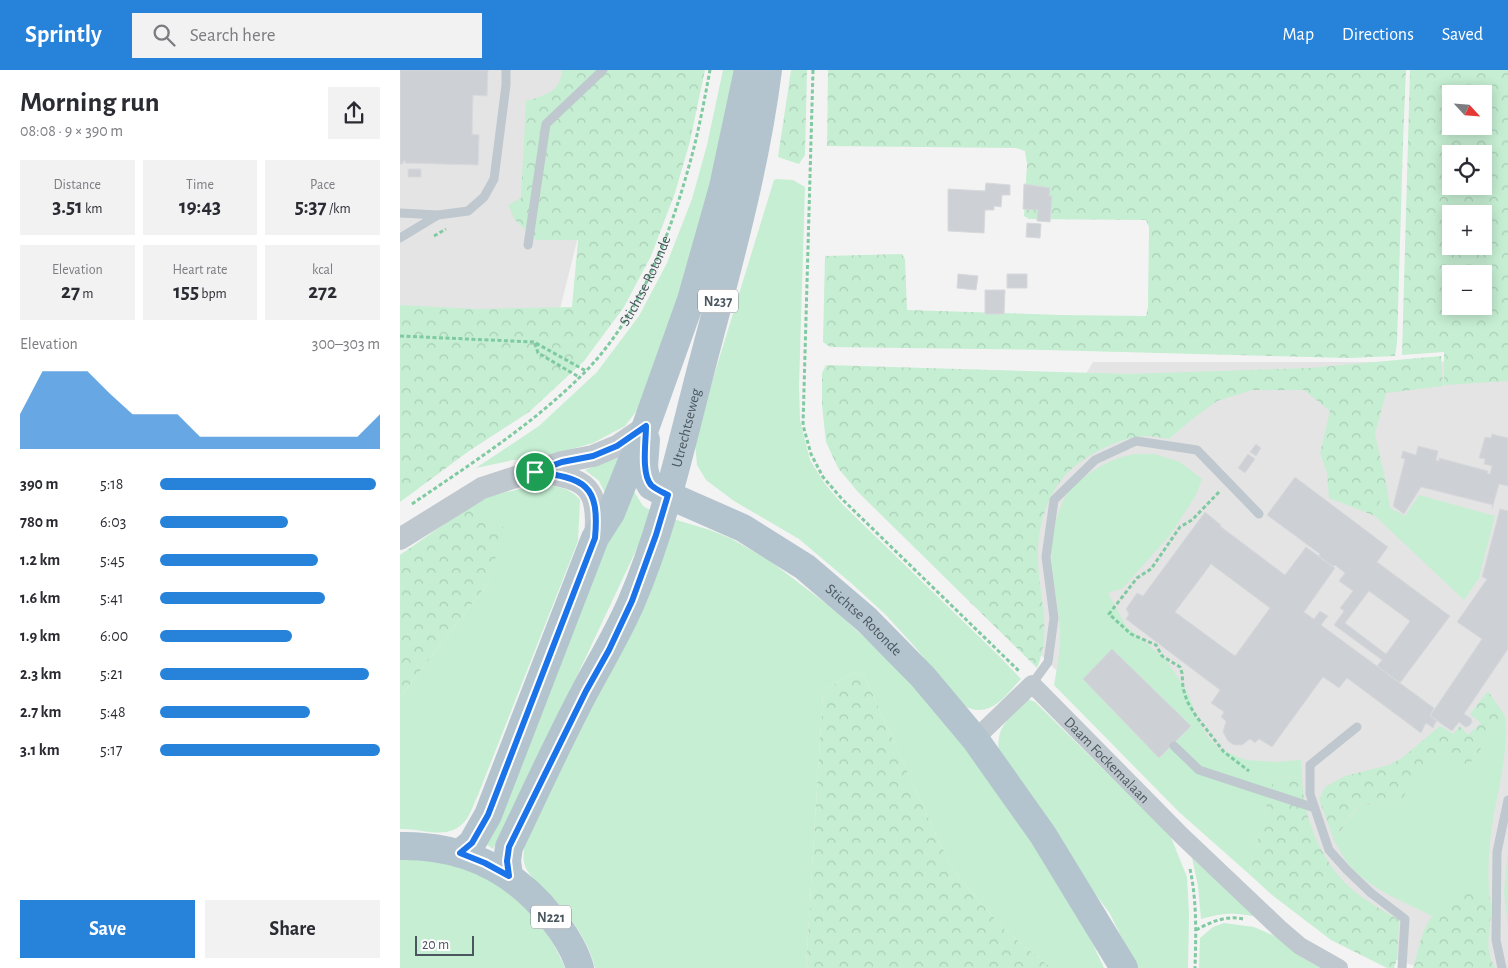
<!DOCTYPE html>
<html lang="en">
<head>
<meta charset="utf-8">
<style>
	body { margin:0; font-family:"Alegreya Sans",sans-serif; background:#f2f2f3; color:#2b2b33; height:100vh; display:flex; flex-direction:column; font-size:19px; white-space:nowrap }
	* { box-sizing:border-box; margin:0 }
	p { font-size:16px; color:#7c7c81 }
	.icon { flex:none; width:28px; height:28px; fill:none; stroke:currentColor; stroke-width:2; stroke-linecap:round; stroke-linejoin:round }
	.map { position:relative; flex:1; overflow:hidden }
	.details { display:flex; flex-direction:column; background:#fff; width:400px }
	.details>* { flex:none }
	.needle { width:32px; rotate:116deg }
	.tools { position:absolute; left:1042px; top:15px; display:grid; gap:10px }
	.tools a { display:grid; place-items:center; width:50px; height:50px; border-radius:0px; background:#fff; box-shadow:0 2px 12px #0003; font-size:25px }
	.scale { position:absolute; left:15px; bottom:12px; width:59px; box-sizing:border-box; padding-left:5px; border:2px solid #4b575f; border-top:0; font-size:14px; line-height:18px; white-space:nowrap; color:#4b575f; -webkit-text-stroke:4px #fff; paint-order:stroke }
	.pin { position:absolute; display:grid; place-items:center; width:42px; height:42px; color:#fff; margin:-21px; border:2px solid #fff; border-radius:50%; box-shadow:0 1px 5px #0007 }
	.round { display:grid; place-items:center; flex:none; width:52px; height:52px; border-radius:0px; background:#f2f2f3 }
	.summary { display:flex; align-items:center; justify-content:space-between; height:85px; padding:0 20px }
	h1 { font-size:28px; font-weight:700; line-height:38px }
	.stats { display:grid; grid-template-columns:repeat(3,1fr); gap:8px; height:85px; padding:5px 20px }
	.stats div { display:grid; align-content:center; border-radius:0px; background:#f2f2f3; text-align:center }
	.stats b { font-size:21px; font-weight:700 }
	.stats small { font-size:14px; font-weight:400 }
	.stats p { font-size:14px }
	.chart { height:140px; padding:10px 20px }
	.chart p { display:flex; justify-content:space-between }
	.chart svg { width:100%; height:90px; margin-top:5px; fill:#2782da; opacity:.7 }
	.primary-button { display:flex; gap:10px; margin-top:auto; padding:10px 20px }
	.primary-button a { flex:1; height:58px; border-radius:0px; background:#2782da; color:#fff; font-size:20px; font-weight:700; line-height:58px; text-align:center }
	.primary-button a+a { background:#f2f2f3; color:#2b2b33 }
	ul { padding:0 20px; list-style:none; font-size:16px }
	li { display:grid; grid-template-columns:80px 60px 1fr; align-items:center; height:38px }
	li i { height:12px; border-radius:6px; background:#2782da }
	header { display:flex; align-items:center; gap:30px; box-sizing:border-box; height:70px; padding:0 25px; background:#2782da; color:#fff }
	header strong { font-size:24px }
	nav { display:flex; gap:28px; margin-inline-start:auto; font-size:18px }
	.search { width:350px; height:45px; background:#f2f2f3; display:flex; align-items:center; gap:12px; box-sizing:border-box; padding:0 18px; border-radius:0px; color:#7c7c81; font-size:19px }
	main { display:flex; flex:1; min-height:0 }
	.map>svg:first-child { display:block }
</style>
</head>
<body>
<header>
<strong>Sprintly</strong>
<div class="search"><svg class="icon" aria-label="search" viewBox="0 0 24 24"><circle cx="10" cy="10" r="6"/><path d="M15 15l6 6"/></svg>Search here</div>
<nav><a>Map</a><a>Directions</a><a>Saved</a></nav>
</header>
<main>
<section class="details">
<div class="summary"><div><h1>Morning run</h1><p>08:08 · 9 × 390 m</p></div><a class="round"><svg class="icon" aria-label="share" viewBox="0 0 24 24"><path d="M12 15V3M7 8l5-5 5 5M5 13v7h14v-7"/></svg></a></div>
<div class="stats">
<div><p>Distance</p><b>3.51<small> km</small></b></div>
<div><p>Time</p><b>19:43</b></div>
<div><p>Pace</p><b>5:37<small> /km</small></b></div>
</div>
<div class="stats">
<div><p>Elevation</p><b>27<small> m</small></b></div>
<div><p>Heart rate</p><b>155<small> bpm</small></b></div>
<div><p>kcal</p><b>272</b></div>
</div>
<div class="chart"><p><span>Elevation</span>300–303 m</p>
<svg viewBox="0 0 160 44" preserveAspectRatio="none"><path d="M0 44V27L10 6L20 6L30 6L40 17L50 27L60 27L70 27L80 38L90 38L100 38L110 38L120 38L130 38L140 38L150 38L160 27V44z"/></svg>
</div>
<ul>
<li><b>390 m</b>5:18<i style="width:98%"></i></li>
<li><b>780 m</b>6:03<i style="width:58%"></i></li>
<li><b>1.2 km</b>5:45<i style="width:72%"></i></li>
<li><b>1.6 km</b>5:41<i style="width:75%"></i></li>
<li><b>1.9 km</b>6:00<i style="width:60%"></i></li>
<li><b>2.3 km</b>5:21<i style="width:95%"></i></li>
<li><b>2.7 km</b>5:48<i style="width:68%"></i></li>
<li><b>3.1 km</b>5:17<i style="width:100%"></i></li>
</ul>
<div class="primary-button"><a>Save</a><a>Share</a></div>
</section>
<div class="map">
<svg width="1108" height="898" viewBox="0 0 1108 898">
	<defs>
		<pattern id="forest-crowns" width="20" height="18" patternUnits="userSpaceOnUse" patternTransform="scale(1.25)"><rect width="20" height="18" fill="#c5eed2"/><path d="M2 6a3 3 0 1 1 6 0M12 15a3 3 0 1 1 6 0" fill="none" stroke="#abceb7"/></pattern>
	</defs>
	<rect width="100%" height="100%" fill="#f4f3f3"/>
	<!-- education -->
	<path fill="#e5e4e4" d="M0,0H264L192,111L154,263L0,257Z
		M1108,290V898H1019L946,869L802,748L565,508L693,292H1021Z"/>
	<!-- grass -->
	<path fill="#c5eed2" d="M323,0H342L316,119L247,327L225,356L193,373L140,388L113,390L76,398L139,356L197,302L239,246L267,193L292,129L307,75Z
		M377,109L393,110L405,117L399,316L400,350L410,390L425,414L443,435L600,587L621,609C603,628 590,650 562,635L515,577L485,544L451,513L399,469L334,431L306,410L297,395L295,372L304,338L374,110Z
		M754,384L780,392L802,409L796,425L770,465L723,518L708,523L726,556L766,590L783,615L790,628L796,647L807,666L819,679L846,690L877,692L901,690L902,706L874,707L849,804L779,742L654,615C657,598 661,580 660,562C659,534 651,507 651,479C651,464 659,436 667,424C680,407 709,388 731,385C738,383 746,385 754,384Z
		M223,386L205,423L199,411L185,400Z
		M228,412L243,436L254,442L153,657L93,779L86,774Z
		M986,413L990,438L1005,446L1019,425L1095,446L1079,508L1064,530L975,446Z
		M137,415C154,416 169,416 180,430L178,471L78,725C74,733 71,743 66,750C49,772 23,758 0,759V627L90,510L69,437L90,426Z
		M270,448L310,460L332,469L370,491L433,539L513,611L615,740L677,840L704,898H651L604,859L559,808L539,772L464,605L456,601L423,621L406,898H195C189,872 171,847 153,828C144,819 126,805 124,792C123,788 124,782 124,777Z
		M628,629L635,632L770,765L787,807L789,845L788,898H737L709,842L684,810L599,683C595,655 610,648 628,629Z
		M1105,646C1108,673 1102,706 1096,733C1090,762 1087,793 1089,822C1065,815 1049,830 1032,846C1005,832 972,820 951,797C944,789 939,779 934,770L958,738L963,735L1000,733C1010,716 1023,680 1047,683C1055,684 1062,692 1068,696Z
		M1108,779V859L1104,822Z
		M0,788C10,788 21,788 31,790C91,798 143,842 165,898H0Z
		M792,788L857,847C833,842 824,843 801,849L798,816Z
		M824,853L854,857L877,867L903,888L921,898H799L800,868L813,857Z"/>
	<!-- forest -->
	<path fill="url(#forest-crowns)" fill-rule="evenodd" d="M162,0H305L290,71L275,123L251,186L224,237L184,291L129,342L69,381L0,432V235L77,239L172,237L178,170H136L115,150L108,135L121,128L126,31C145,25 160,23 162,0Z
		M391,0H407L405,85L399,94L378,87Z
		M428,0H1006L1003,73L997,273L995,286L949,288L646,280L430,277L423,272L425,186L502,184L505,189L507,240L661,245L746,246L748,237L749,157L746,150L629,149L624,146L627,94L625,81L616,78L427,76Z
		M1010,0H1108V311L1044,315V282L1002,285ZM1051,24H1084V56H1051ZM1051,84H1084V116H1051ZM1051,144H1084V176H1051ZM1051,204H1084V236H1051Z
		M1041,286L1043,316L986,323L975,364L986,413L975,446L929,428L927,403L920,383L930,341L904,320H852L817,331L791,350L769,369C761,368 753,366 746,366C725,367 703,377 686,388C650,410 636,452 638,493C640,530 652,561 637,598L458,422L438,398L426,372L422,335V303L426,295L729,304L909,298Z
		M69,437L103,457L90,510L0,627V485Z
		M456,601L464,605L539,772L559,808L604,859L651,898H406L423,621Z
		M1088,621L1105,646L1068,696C1062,692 1055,684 1047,683C1023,680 1010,717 1000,733L963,735L957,738L934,770L919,729L925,717L945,706L989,695L1002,688L1040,656L1053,664L1060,656L1068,665L1081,653L1070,644Z
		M902,706C903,750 923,798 959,825C971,834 986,842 999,850L997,889L994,898H987L931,870L872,825L849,804L874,707Z
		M1068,818L1078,819L1089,822C1090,828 1091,833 1091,839C1091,860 1083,877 1095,898H1013C1017,886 1019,873 1024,861C1031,843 1050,825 1068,818Z"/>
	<!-- building -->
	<path fill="#cdd0d4" stroke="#d7d9dd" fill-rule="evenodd" d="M0,0H88L87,26L73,25L72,64L79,65L78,95L5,93V91H3V94H0Z
		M8,99H21V107H8Z
		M586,113L610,115V125H602L601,137L594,136V140H585L584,163L548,161V119L585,121Z
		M624,114L650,118L649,126H652L650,152L637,151L638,140L623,139Z
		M627,153L641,154L640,168L626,167Z
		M558,204L578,206L576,220L557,218Z
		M607,204H627V218H607Z
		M585,220H605L604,244H585Z
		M1092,364L1108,368V416L1099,414L1092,439L1093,435L1021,417L1004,444L993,436L1005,389L1001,388L1003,381L1016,385L1018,376L1038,381L1036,390L1039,391V388L1088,401L1087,403L1090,404L1092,396L1084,394L1085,389L1079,388L1085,367L1091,368Z
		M856,374L861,378L856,386L850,382Z
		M848,384L855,389L845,403L838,398Z
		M895,407L988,477L977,492L1050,546L1000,613L977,596L982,590L934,555L944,541L940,538L953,521L939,511L945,503L935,495L933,497L918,486L920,484L867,445ZM969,521L1010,551L986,584L945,553Z
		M1100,439L1108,441V579L1064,644L1071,648L1072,652L1069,656L1065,657L1059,652L1052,661L1030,646L1082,569L1057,552L1087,509L1082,507Z
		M805,442L821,455L820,456L885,505L906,477L935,498L904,542L914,549L920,541L928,546L921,555L1034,638L1030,646L1037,650L1033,658L1026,653L1021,663L947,608L939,618L923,607L872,677L859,669L855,673L850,669L842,675H834L828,671L823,662L826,651L821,647L824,642L811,633L820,620L726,549L729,544L726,539L737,523L743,526ZM811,494L870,538L835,586L775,542Z
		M712,579L791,656L759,688L683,609Z"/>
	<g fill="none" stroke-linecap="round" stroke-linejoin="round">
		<!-- path -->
		<g stroke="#7fcaa0" stroke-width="3" stroke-dasharray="4 2.5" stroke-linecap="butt">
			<path d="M413,0L403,355L411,384L423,407L442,429L619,601"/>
			<path d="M34,166L46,159"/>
			<path d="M0,266L134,272L186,301"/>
			<path d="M135,273L138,283L179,307"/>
			<path d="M819,422L792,450L780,457L751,499L737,508L709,544L731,564L756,575L762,586L780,597L782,603L783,618L787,631L796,646L824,682L849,701"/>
			<path id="s1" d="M12,434C72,393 135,353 186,301C239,246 269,168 289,96C298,65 304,32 310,0"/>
			<path d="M790,799C797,831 796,865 795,898"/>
			<path d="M796,860C811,852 826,845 843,849"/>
		</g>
		<!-- service -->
		<path stroke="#bfc8ce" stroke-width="9" d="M0,143L38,145L68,141L84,127L94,109L106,15V0
			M0,168L38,145
			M128,175L146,54L203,0
			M632,614L648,592L654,548L646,487L654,430L695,390L736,371L797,380L859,444
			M957,657L910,695V724L929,780L947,800L971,823L1005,849L1002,898
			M774,676L799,700L915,738
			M1102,898L1096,870L1097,782L1108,730"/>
		<!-- minor -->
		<path stroke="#bfc8ce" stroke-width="18" id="s2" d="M575,669L632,614L782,766L879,858L900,876L939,898"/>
		<!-- tertiary -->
		<path stroke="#bfc8ce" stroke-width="22" d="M139,402C187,409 200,417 195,468
			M0,469L82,418L162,392L193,386L217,376L246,356"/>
		<!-- primary -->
		<g stroke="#b4c4cf" stroke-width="28">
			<path id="s3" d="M246,370L244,397L246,407L251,416L268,425L343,458L405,497L467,550L523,607L575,669L643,765L724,898"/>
			<path d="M0,776C62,775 114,799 152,848C164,863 175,880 180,898"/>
			<path d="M60,783L72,773L88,745L195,468L211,443L246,356L291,230L323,117L348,0"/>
			<path id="s4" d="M109,806L107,791L109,777C134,725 158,672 185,621C201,591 218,563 231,533C263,459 280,380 300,303C326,203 355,103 368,0"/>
		</g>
	</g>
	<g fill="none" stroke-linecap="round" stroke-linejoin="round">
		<defs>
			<path id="route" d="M246,356C246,372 241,403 251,415C255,419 262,422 268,425L256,465L232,531L209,580L186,621L109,777L107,791L109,806L85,793L60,783L72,773L88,745L195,468C200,414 184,408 135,402L162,392L193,386L217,376Z"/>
		</defs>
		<!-- route casing -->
		<use href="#route" stroke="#fff" stroke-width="10"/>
		<!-- route -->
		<use href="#route" stroke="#1a73e8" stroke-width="6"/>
	</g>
	<g text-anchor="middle" stroke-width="4" stroke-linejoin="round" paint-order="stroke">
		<!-- shield labels -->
		<g fill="#fff" stroke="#81898f" stroke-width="1">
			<rect x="298" y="219.5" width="40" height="23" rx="4"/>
			<rect x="131" y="835.5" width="40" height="23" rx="4"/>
		</g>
		<g font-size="14" font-weight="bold" fill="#4b575f">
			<text x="318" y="236">N237</text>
			<text x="151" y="852">N221</text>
		</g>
		<!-- street labels -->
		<g font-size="15" fill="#4b575f" stroke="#fff">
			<text dy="5" stroke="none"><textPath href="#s1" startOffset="328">Stichtse Rotonde</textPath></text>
			<text dy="5" stroke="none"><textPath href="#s4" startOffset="486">Utrechtseweg</textPath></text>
			<text dy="5" stroke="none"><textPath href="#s3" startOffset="301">Stichtse Rotonde</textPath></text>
			<text dy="5" stroke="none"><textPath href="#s2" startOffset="186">Daam Fockemalaan</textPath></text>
		</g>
	</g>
</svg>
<div class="tools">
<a><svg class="needle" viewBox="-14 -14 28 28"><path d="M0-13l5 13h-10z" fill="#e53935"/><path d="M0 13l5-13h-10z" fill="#7c7c81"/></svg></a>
<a><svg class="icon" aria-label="locate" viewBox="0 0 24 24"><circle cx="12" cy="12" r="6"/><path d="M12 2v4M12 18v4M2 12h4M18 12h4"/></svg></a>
<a>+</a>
<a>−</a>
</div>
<div class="scale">20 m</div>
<div class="pin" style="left:135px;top:402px;background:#1e9e55"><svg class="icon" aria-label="arrive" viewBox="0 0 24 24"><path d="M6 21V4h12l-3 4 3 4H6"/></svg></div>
</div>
</main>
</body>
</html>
